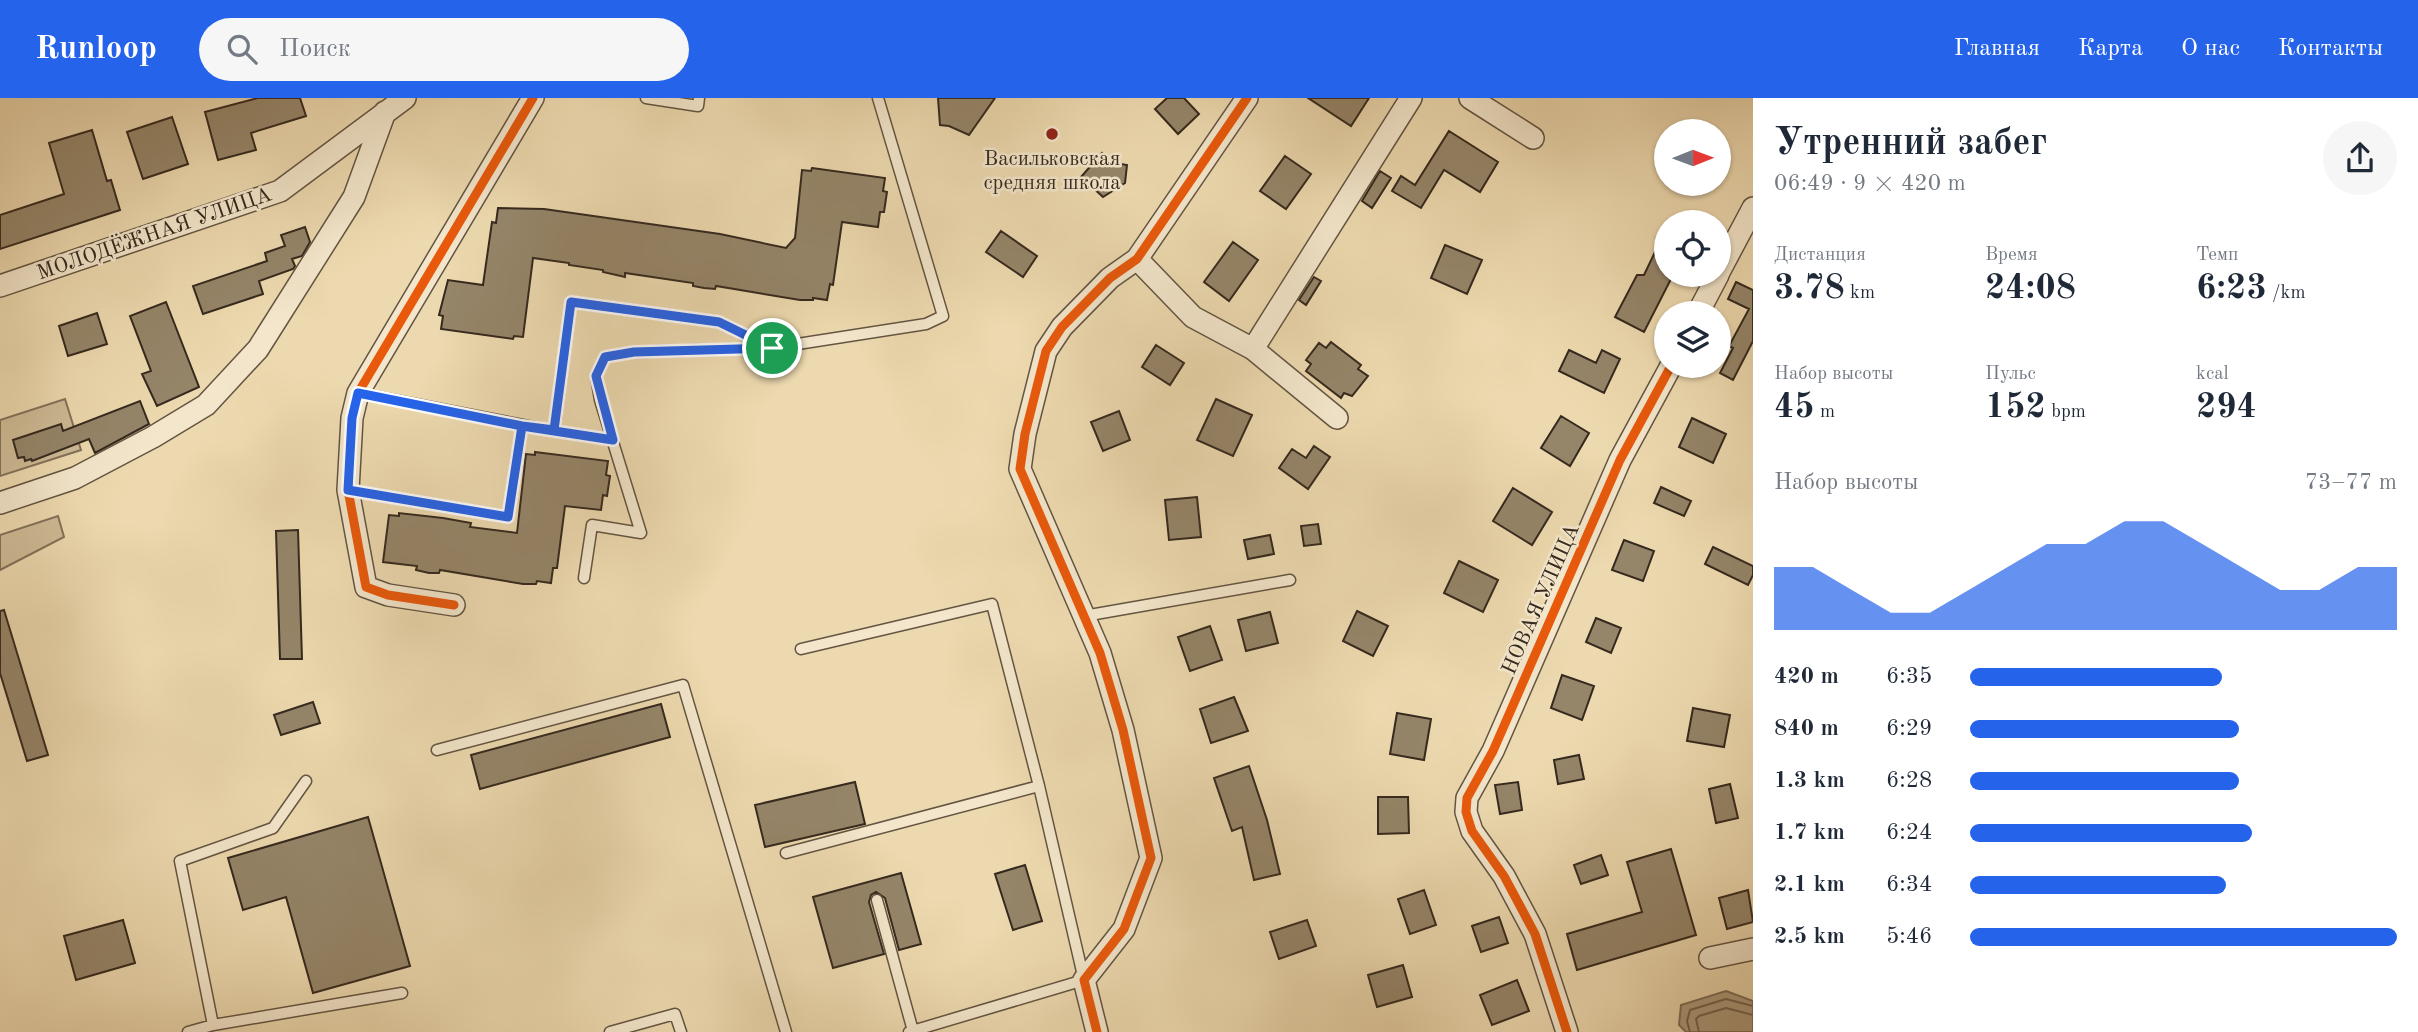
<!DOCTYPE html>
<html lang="ru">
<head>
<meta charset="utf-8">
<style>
	body { margin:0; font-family:"Old Standard TT",serif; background:#f6f6f7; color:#1f2937; height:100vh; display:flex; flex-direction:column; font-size:26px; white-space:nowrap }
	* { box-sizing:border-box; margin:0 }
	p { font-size:23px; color:#747a83 }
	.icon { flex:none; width:38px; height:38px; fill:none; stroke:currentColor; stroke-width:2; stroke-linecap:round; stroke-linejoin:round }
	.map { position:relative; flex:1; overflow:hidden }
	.drawer { display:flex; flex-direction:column; background:#fff; width:665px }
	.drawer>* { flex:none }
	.needle { width:46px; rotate:89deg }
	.controls { position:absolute; left:1654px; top:21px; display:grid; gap:14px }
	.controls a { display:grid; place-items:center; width:77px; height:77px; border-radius:50%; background:#fff; box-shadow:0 2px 5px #0004; font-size:35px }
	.pin { position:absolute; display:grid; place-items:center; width:60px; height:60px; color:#fff; margin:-30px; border:4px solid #fff; border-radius:50%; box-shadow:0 2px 7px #0007 }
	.round { display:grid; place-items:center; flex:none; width:74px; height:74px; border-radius:37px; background:#f6f6f7 }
	.head { display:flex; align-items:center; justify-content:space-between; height:119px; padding:0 21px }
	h1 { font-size:38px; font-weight:700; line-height:52px }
	.metrics { display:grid; grid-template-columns:repeat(3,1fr); gap:10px; height:119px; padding:7px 21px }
	.metrics div { display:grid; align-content:center }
	.metrics b { font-size:35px; font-weight:700 }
	.metrics small { font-size:19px; font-weight:400 }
	.metrics p { font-size:19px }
	.chart { height:196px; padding:14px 21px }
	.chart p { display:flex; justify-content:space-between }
	.chart svg { width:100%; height:126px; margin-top:7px; fill:#2563eb; opacity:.7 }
	ul { padding:0 21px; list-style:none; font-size:23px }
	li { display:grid; grid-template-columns:112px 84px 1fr; align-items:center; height:52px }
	li i { height:18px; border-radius:9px; background:#2563eb }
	header { display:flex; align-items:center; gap:42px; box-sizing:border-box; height:98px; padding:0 35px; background:#2563eb; color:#fff }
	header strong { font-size:33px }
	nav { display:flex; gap:38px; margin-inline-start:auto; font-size:24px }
	.search { width:490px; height:63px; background:#f6f6f7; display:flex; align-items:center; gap:18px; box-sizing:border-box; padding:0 24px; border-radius:38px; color:#747a83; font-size:26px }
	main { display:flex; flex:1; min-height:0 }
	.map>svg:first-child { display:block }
</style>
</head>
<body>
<header>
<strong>Runloop</strong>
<div class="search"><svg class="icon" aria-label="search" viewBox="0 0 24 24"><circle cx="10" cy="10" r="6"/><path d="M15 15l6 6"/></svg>Поиск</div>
<nav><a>Главная</a><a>Карта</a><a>О нас</a><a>Контакты</a></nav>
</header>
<main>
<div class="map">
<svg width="1753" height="934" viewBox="0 0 1753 934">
	<rect width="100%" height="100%" fill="#edd9af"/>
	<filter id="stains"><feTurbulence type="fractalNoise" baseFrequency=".00286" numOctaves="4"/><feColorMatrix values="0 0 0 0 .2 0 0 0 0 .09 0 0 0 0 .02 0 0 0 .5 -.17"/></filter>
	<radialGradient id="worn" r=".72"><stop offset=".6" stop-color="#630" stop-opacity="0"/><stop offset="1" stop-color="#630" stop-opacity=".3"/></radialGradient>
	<!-- green -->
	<path fill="#cebb96" stroke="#82725a" stroke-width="2" d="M65,301L81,352L0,378V322Z
		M58,418L64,439L0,472V437Z"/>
	<!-- water -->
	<path fill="#ae9d7e" stroke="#7e6f58" stroke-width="2" d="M1726,893L1753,903V934H1686L1679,927L1681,907Z"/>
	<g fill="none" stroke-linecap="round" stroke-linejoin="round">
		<!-- shore -->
		<path stroke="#72634e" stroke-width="2" d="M1690,934L1687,923L1690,912L1726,901L1753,908
			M1699,934L1696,921L1699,918L1726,910L1753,917"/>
	</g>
	<!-- building -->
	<path fill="#958569" stroke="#35291e" stroke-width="2" d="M258,0H300L306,18L251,35L256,52L218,62L205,14Z
		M938,0H995L969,37L949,28L940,27Z
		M1167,0H1184L1199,16L1178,36L1155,11Z
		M1308,0H1369L1351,28Z
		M172,19L188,66L143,81L127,34Z
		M92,32L107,83L111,82L120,112L0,151V117L64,96L49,45Z
		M1449,33L1498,64L1480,94L1444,72L1421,110L1392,93L1401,78L1415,87Z
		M1102,55L1110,64L1127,67L1125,85L1103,99L1081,79Z
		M1285,58L1311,76L1286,111L1260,93Z
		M812,70L885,80L883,93L887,94L884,114H880L878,129L842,124L833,187L830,186L827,202L813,200V202H800L716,188L715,191L704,190L693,188V185L625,175V179L603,174V172L569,167V165L533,160L523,239L514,238L513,241L441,231L443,218L439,217L448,182L483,187L492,124L496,125L498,110L544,111L720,136L786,150L795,140L802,72L811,73Z
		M1380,73L1391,80L1372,110L1362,103Z
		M305,129L310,144L302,158L292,161L295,168L293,171L259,183L263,196L203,216L193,188L267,163L265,155L285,148L281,137Z
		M1666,131V177H1673L1644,234L1615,219L1637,177H1644Z
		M1001,133L1037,158L1023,179L986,154Z
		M1233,144L1258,162L1229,203L1204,184Z
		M1445,147L1482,162L1467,196L1431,180Z
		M1314,179L1321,183L1306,207L1299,202Z
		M1736,184L1753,192V243L1733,282L1720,275L1733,250L1729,248L1749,211L1728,201Z
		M166,204L199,289L157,308L142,276L151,273L130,218Z
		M97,215L107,246L68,258L59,228Z
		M1331,244L1361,267L1358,271L1368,278L1352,298L1344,295L1341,300L1306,273L1311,266L1306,262L1319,245L1326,250Z
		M1156,247L1184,265L1170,287L1142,269Z
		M1569,252L1596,265L1602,252L1620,261L1604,295L1559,273Z
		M1216,301L1252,317L1233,358L1197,342Z
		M140,303L149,326L95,355L89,341L32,363L31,361L25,363L24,359L18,360L13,342L61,326L63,333Z
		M1119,313L1130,342L1103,353L1091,324Z
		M1561,318L1589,335L1570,368L1541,350Z
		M1692,320L1726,336L1713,365L1679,349Z
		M1314,348L1330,359L1308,391L1279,370L1292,351L1306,360Z
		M535,354L608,363L606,377L610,378L607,398L603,397L601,412L565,408L557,470H553L551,485L537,483L536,486H523L440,472L439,475H429L416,472L417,468L383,464L389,417L399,418V415L443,420L471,425L470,429L517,435L526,356L535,357Z
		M1661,389L1691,403L1684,418L1654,405Z
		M1513,390L1552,414L1532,447L1493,423Z
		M1197,399L1201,439L1169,442L1165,402Z
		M1318,426L1321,446L1304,448L1301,428Z
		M298,432L302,561H280L276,433Z
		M1270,437L1274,456L1248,461L1244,442Z
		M1624,442L1654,453L1643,483L1612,472Z
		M1713,449L1753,468V477L1748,487L1705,466Z
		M1459,463L1498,482L1483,514L1444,495Z
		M4,512L48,657L27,663L0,575V513Z
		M1357,513L1388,528L1373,558L1343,543Z
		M1270,514L1278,545L1246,553L1238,522Z
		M1596,520L1621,530L1611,555L1586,544Z
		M1210,528L1222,562L1190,573L1178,539Z
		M1562,577L1594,588L1582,622L1551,610Z
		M1234,599L1248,633L1211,645L1200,611Z
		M313,604L320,625L281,637L274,617Z
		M661,606L670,639L480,691L471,657Z
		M1693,610L1730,617L1724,649L1687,643Z
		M1397,615L1431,621L1424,662L1390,656Z
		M1579,657L1584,681L1558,686L1554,662Z
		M1249,668L1267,722L1280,776L1254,782L1242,729L1232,733L1214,680Z
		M855,684L865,726L765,749L755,707Z
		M1518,684L1522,712L1500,716L1495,687Z
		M1730,686L1738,720L1716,725L1709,691Z
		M1378,699H1408L1409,735L1378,736Z
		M368,719L410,868L313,895L286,799L243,812L228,760Z
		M1671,751L1696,837L1577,872L1567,836L1642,814L1627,764Z
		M1601,757L1608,777L1581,786L1574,767Z
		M1025,767L1042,823L1013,832L995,776Z
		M901,775L921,846L899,852L885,800L876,794L871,797L869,804L884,856L833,870L813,799Z
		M1424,792L1436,827L1410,836L1398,801Z
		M1748,792L1753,824L1727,831L1719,800Z
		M1499,819L1508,845L1481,854L1472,828Z
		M123,822L135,865L76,882L64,838Z
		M1307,822L1316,848L1279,861L1270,834Z
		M1403,867L1412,899L1377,909L1368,877Z
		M1517,882L1529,913L1492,927L1480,897Z"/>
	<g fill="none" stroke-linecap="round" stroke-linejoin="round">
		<defs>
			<path id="lane" d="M646,0L698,8L699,0
				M358,295L554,333L571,204L719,224L772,250L926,226L943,218L878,0
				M554,333L613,342
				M348,392L508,419L522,328
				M584,480L592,427L641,435L600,302L596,278L605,259L634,254L770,250
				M1084,518L1290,482
				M801,551L992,506L1039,688L1084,882L909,934
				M437,652L683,587L786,934
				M786,755L1039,688
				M877,802L913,933
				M213,927L180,763L273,730L306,683
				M188,934L213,927L402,895
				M610,934L675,916L681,934"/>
			<path id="street" d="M1470,0L1533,40
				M1137,161L1193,219L1253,251L1337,320
				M1718,176L1753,110
				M0,188L280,93L405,0
				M1698,215L1718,177
				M1253,251L1411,0
				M0,405L75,380L153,339L206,307L258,251L354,99L385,14
				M454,507L388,497L366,489L348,392L352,320L358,295L533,0
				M1710,860L1753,851
				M1097,934L1084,882L1124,831L1151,760L1123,632L1100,555L1020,371L1025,336L1046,253L1062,229L1110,180L1137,161L1247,0
				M1567,934L1535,836L1504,778L1472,733L1466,714L1467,700L1493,653L1620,362L1671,268"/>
		</defs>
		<!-- lane casing -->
		<use href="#lane" stroke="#635542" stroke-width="13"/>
		<!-- street casing -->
		<use href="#street" stroke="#635542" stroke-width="24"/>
		<!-- lane -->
		<use href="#lane" stroke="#f3e6cb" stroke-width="10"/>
		<!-- street -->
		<use href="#street" stroke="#f3e6cb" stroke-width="21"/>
		<defs>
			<path id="cycleway" d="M454,507L388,497L366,489L348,392L352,320L358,295L533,0
				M1097,934L1084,882L1124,831L1151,760L1123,632L1100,555L1020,371L1025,336L1046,253L1062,229L1110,180L1137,161L1247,0
				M1567,934L1535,836L1504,778L1472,733L1466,714L1467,700L1493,653L1620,362L1671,268"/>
		</defs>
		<!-- cycleway casing -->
		<use href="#cycleway" stroke="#f3e6cb" stroke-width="13"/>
		<!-- cycleway -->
		<use href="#cycleway" stroke="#e8590c" stroke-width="9"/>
	</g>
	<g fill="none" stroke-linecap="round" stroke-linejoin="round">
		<defs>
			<path id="route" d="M772,250L719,224L571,204L554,332L522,328L508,419L348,392L352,320L358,295L522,328L613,342L596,278L605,259L634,254L772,250"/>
		</defs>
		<!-- route casing -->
		<use href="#route" stroke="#fff" stroke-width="14"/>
		<!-- route -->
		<use href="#route" stroke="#2563eb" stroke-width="9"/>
	</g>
	<!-- markers -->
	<circle fill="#8f2418" stroke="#f3e6cb" stroke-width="2.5" cx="1052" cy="36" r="7"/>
	<g text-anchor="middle" stroke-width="5" stroke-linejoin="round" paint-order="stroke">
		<!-- poi labels -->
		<g font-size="21" fill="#35291e" stroke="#f3e6cb">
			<text x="1052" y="67">Васильковская<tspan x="1052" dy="24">средняя школа</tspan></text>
		</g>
		<!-- street labels -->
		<g font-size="21" fill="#35291e" stroke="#f3e6cb">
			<text transform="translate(154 135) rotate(-19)" y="7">МОЛОДЁЖНАЯ УЛИЦА</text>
			<text transform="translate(1540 501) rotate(-66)" y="7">НОВАЯ УЛИЦА</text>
		</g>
	</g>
	<rect width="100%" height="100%" filter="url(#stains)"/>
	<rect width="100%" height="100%" fill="url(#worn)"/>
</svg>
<div class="controls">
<a><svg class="needle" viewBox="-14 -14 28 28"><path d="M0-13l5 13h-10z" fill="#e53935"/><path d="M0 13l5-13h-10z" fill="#747a83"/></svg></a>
<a><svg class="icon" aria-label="locate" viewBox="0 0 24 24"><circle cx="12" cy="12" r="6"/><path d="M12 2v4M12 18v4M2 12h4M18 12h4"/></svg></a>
<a><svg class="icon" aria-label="layers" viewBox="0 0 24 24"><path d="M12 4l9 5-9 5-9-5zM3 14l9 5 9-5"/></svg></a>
</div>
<div class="pin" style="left:772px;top:250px;background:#1e9e55"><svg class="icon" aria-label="arrive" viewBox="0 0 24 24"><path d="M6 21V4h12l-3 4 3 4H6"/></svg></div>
</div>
<section class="drawer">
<div class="head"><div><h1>Утренний забег</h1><p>06:49 · 9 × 420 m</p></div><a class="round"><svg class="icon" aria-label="share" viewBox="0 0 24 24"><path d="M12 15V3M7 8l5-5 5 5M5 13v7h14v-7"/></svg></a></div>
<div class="metrics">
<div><p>Дистанция</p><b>3.78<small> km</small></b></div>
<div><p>Время</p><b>24:08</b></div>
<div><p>Темп</p><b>6:23<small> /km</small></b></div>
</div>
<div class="metrics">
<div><p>Набор высоты</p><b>45<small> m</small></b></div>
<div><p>Пульс</p><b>152<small> bpm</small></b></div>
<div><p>kcal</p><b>294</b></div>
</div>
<div class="chart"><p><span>Набор высоты</span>73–77 m</p>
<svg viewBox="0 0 160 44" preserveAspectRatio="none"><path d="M0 44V22L10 22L20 30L30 38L40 38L50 30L60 22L70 14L80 14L90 6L100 6L110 14L120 22L130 30L140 30L150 22L160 22V44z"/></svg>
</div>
<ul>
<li><b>420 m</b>6:35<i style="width:59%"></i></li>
<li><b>840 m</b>6:29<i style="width:63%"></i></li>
<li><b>1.3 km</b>6:28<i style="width:63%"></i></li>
<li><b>1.7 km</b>6:24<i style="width:66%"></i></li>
<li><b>2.1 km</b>6:34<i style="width:60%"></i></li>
<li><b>2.5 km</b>5:46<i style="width:100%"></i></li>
</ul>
</section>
</main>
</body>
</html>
